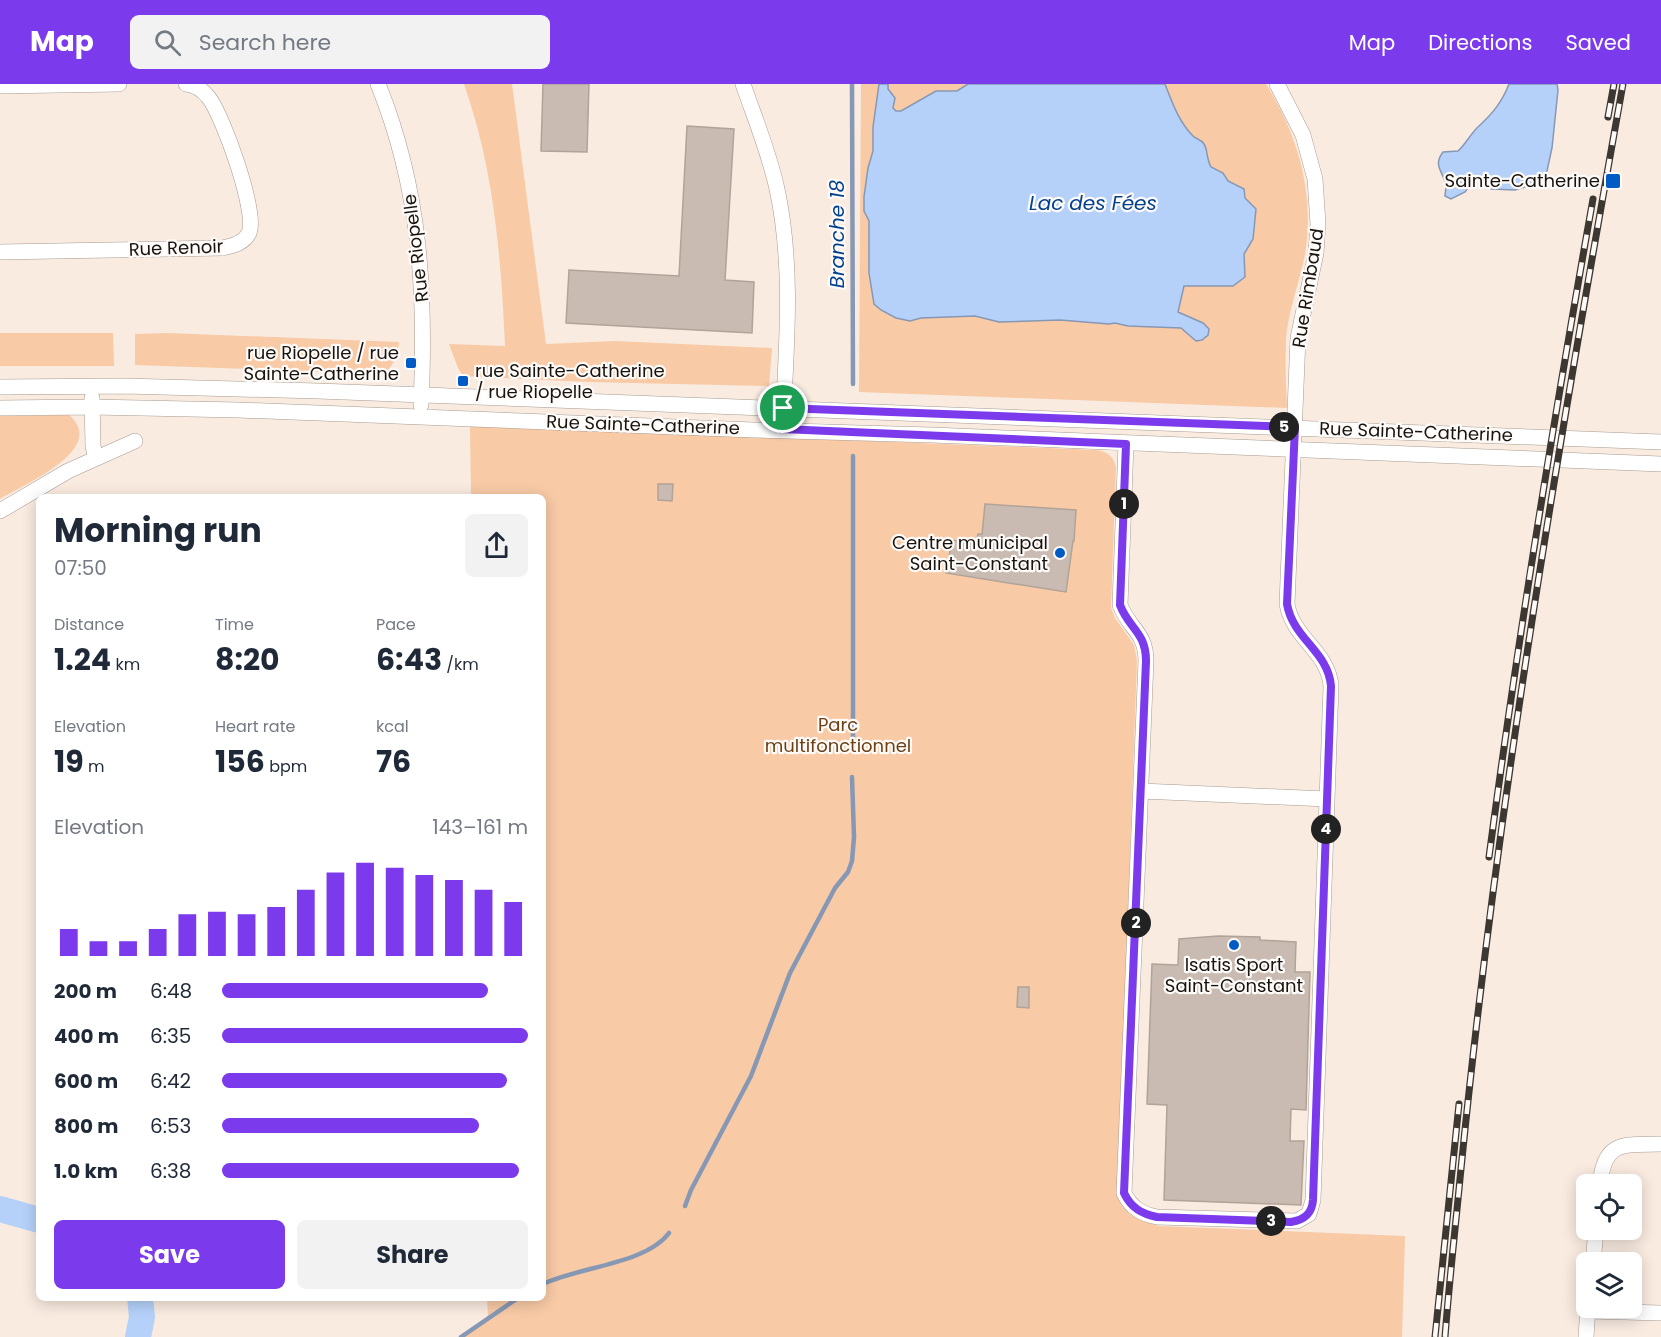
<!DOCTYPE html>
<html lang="en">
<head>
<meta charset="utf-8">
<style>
	body { margin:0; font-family:Poppins,sans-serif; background:#f2f2f3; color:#1f2937; height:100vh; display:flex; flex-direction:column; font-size:22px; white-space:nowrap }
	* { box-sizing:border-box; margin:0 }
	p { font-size:20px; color:#747a83 }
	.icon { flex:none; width:33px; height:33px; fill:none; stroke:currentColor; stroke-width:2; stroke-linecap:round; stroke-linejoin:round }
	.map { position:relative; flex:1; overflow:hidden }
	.side { position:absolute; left:36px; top:410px; width:510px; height:807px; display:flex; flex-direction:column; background:#fff; border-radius:9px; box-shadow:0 3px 15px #0003 }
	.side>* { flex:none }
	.controls { position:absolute; left:1576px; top:1090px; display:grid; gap:12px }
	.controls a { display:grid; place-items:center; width:66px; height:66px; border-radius:9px; background:#fff; box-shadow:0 3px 15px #0003; font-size:30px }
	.pin { position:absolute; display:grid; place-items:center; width:51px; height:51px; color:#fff; margin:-26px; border:3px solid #fff; border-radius:50%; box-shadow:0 2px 6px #0007 }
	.km { position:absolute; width:30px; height:30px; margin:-15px; border-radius:50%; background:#222; color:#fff; font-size:16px; line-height:30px; text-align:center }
	.round { display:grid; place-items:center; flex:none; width:63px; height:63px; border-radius:9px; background:#f2f2f3 }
	.overview { display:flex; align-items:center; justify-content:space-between; height:102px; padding:0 18px }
	h1 { font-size:33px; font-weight:700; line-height:45px }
	.metrics { display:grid; grid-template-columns:repeat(3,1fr); gap:9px; height:102px; padding:6px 18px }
	.metrics div { display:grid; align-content:center }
	.metrics b { font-size:30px; font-weight:700 }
	.metrics small { font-size:16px; font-weight:400 }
	.metrics p { font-size:16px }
	.chart { height:168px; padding:12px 18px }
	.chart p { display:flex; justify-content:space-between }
	.chart svg { width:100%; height:108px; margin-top:6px; stroke:#7c3aed; stroke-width:6 }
	.cta { display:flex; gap:12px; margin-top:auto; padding:12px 18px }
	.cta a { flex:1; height:69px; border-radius:9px; background:#7c3aed; color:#fff; font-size:24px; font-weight:700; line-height:69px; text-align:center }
	.cta a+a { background:#f2f2f3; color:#1f2937 }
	ul { padding:0 18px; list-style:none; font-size:20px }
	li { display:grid; grid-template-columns:96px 72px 1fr; align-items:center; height:45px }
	li i { height:15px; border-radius:8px; background:#7c3aed }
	header { display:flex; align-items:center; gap:36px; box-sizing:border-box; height:84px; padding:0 30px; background:#7c3aed; color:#fff }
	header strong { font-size:28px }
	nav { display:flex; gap:33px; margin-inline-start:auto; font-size:21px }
	.search { width:420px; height:54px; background:#f2f2f3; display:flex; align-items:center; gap:15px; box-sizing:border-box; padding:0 21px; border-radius:9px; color:#747a83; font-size:22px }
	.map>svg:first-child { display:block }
</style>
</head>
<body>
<header>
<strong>Map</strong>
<div class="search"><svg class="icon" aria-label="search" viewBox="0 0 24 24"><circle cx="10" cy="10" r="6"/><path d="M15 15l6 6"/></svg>Search here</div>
<nav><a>Map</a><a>Directions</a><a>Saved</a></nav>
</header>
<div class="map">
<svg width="1661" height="1253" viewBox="0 0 1661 1253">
	<rect width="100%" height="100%" fill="#f9ebe0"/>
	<!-- green -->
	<path fill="#f8caa6" d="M464,0H512L546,260L615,257L772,264L769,302L590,298L463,292L458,284L449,260L505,262C501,172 494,85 464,0Z
		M861,0H1266C1298,51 1315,110 1305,170C1300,198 1288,226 1286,255C1285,278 1286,301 1287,324L859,308Z
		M0,249H113L114,282H0Z
		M168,249L399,258C398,271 394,281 384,290L135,281V250Z
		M69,331C109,365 23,401 0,415V332Z
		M470,341L1096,366C1107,368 1113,371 1116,383L1111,524L1115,534L1134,561L1137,576L1118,1104C1118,1130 1138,1136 1159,1142L1405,1152L1402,1253H460L488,1232L487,1214H543V412H471Z"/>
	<!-- water -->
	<path fill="#b5d1fa" stroke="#8698b4" stroke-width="1.5" d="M879,0H888V5L895,14L893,24L896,27H901L936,7H957L968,0H1165C1172,18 1179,38 1193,52C1197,56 1201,55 1204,60C1208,66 1206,74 1211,83L1223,89L1228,97L1244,105L1245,114L1256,125L1253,155L1244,170L1245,193L1233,202H1184L1178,228L1203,239L1209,245L1208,251L1202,256L1196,257L1181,244L1128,242L1115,239L1109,240L1060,236L999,238L975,232L921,234L910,237L896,234L881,226L874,220L869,189V137L864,127V113L868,84L873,67V43Z
		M1509,0H1557L1558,6L1552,64L1547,87L1538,99L1515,106L1491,105L1484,94L1474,96L1465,108L1451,115L1445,112C1445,109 1446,105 1446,102C1444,88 1432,82 1443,68L1458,67C1466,60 1471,49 1479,42C1493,29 1502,18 1509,0Z"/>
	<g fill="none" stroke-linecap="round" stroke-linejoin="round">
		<!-- stream -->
		<path stroke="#8698b4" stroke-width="4.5" d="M852,0L853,300
			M853,662V372
			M685,1122L691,1106L751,992L790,889L835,804L848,788L852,777L854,753L852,693
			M543,1200C578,1183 646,1180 669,1149
			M461,1253L518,1214"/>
		<!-- river -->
		<path stroke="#b5d1fa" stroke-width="26" d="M0,1125L39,1136
			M138,1253L142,1233L140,1214"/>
	</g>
	<!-- building -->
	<path fill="#c9bbb1" stroke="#b0a398" stroke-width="1.5" d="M543,0H589L587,68L541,67Z
		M687,42L734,45L725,196L754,198L752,249L566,239L569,186L679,192Z
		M658,400H673L672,417L658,416Z
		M985,420L1076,426L1074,457H1073L1066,508L946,489L952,456L976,460L978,450H982Z
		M1218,852L1260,853V856L1296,858L1295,888H1310L1306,1026L1291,1025L1290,1057H1304L1301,1121L1164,1116L1167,1021L1147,1020L1152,880L1178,881L1179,855Z
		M1018,903H1029V924L1017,923Z"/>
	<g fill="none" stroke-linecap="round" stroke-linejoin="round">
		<defs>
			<path id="minor" d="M378,0C421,106 426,209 421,321
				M743,0C755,35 769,68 777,105C793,179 787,258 783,333
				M0,2L119,0
				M0,168L222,164C233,162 244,159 249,149C258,129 223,32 209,14C203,6 196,1 186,0
				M0,303L124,302L318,307L1661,358
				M92,314L93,362L96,374
				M0,324L92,323L238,326L754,346L932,351L1661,380
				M1126,360L1120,521C1129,545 1146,548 1146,577L1124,1109C1131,1124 1142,1130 1157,1133L1297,1137L1309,1130L1313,1116L1331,602C1328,567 1293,555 1287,520L1298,254L1316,169L1318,140L1315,95L1303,51L1277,0
				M0,427L68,387L135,357
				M1141,707L1327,715
				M1600,1101C1604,1056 1623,1061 1661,1060
				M1593,1179L1596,1146
				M1588,1227L1661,1229
				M1586,1253L1588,1224"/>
		</defs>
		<!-- minor casing -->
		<use href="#minor" stroke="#a89b91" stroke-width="16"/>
		<!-- minor -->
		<use href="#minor" stroke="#fff" stroke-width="15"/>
		<defs>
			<path id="rail" d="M1608,33L1614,0
				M1489,773C1518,553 1554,334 1593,115
				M1435,1253L1459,1020
				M1445,1253C1449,1200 1455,1147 1460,1095C1496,727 1558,363 1623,0"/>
		</defs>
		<!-- rail casing -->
		<use href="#rail" stroke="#3c3731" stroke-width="7"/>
		<!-- rail -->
		<use href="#rail" stroke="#fdfaf8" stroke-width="4.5" stroke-dasharray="14" stroke-linecap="butt"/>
	</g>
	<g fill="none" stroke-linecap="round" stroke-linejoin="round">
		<defs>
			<path id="route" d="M783,324L1295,343L1287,520C1293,555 1328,567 1331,602L1313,1116C1312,1130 1304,1136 1291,1138L1157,1133C1142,1130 1131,1124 1124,1109L1146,577C1146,548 1129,545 1120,521L1126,360L782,345Z"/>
		</defs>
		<!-- route casing -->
		<use href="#route" stroke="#fff" stroke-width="12"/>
		<!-- route -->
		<use href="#route" stroke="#7c3aed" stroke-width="8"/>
	</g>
	<!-- markers -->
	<g fill="#005bc4" stroke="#fdfaf8" stroke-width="2">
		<rect x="1605" y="89" width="16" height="16" rx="3"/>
		<rect x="405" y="273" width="12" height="12" rx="3"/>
		<rect x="457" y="291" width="12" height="12" rx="3"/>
		<circle cx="1060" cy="469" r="6"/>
		<circle cx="1234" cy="861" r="6"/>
	</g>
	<g text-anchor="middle" stroke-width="4.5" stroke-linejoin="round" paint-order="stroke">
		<!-- poi labels -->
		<g font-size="18" fill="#17130f" stroke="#fdfaf8" text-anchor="end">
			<text x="1600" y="103">Sainte-Catherine</text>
			<text x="399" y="275">rue Riopelle / rue<tspan x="399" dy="21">Sainte-Catherine</tspan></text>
			<text x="475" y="293" text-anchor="start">rue Sainte-Catherine<tspan x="475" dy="21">/ rue Riopelle</tspan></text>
			<text x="1048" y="465">Centre municipal<tspan x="1048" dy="21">Saint-Constant</tspan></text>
			<text x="1234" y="887" text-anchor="middle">Isatis Sport<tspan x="1234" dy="21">Saint-Constant</tspan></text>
		</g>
		<!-- street labels -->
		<g font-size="18" fill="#17130f" stroke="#fdfaf8">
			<text transform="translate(176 164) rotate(-2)" y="6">Rue Renoir</text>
			<text transform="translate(416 164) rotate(-97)" y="6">Rue Riopelle</text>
			<text transform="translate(1308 204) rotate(-81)" y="6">Rue Rimbaud</text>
			<text transform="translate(643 341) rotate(2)" y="6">Rue Sainte-Catherine</text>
			<text transform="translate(1416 348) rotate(2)" y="6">Rue Sainte-Catherine</text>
		</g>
		<!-- park labels -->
		<g font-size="18" fill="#6c3f14" stroke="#fdfaf8">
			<text x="838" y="647">Parc<tspan x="838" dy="21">multifonctionnel</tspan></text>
		</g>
		<!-- water labels -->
		<g font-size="20" font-style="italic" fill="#02418d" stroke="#fdfaf8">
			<text x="1093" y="126">Lac des Fées</text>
			<text transform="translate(837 150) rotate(-90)" y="7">Branche 18</text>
		</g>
	</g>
</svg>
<div class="controls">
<a><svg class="icon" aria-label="locate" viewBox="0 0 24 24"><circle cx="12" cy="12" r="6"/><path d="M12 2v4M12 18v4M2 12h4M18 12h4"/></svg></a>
<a><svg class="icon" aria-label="layers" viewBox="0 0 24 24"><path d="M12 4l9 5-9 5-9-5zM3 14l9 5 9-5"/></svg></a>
</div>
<div class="pin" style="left:783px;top:324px;background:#1e9e55"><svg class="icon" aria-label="arrive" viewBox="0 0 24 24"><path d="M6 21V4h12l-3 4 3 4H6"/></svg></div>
<b class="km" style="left:1124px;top:420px">1</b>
<b class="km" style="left:1136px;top:839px">2</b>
<b class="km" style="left:1271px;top:1137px">3</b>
<b class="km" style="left:1326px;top:745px">4</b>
<b class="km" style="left:1284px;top:343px">5</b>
<section class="side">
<div class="overview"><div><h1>Morning run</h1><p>07:50</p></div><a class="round"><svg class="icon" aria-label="share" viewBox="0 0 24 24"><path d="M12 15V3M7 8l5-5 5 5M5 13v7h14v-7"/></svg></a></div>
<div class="metrics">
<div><p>Distance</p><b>1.24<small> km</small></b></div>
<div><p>Time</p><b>8:20</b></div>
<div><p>Pace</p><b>6:43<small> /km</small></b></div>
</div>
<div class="metrics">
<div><p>Elevation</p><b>19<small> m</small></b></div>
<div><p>Heart rate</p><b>156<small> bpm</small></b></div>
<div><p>kcal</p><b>76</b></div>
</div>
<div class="chart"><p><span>Elevation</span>143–161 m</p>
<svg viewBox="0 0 160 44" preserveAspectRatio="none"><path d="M5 44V33M15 44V38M25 44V38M35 44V33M45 44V27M55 44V26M65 44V27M75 44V24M85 44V17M95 44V10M105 44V6M115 44V8M125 44V11M135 44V13M145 44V17M155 44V22"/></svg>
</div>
<ul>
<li><b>200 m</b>6:48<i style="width:87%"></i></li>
<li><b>400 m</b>6:35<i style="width:100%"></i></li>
<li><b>600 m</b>6:42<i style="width:93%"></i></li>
<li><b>800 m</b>6:53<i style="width:84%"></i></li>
<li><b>1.0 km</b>6:38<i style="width:97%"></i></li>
</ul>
<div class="cta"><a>Save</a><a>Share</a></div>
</section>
</div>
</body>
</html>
